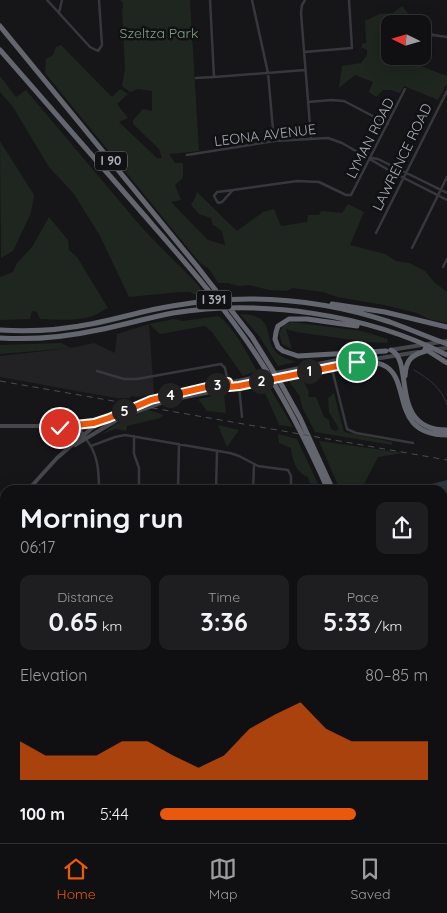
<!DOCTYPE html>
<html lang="en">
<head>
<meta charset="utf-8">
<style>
	body { margin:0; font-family:Quicksand,sans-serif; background:#1e1e20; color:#f1f3f6; height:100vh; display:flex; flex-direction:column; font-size:19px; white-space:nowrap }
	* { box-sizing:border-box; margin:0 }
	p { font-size:16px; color:#9c9d9f }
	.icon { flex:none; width:28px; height:28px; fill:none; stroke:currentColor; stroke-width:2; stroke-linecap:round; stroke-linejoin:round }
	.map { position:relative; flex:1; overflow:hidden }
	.side { position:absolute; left:0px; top:485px; width:448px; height:359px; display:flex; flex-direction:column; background:#101012; border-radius:15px 15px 0 0; box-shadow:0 5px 20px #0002,0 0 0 1px #303032 }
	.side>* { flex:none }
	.needle { width:32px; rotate:275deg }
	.buttons { position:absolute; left:381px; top:15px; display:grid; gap:10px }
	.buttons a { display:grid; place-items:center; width:50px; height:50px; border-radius:10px; background:#101012; box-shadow:0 5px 20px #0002,0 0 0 1px #303032; font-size:25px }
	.pin { position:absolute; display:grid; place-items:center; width:42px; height:42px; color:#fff; margin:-21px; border:2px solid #fff; border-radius:50%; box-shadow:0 1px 5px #0007 }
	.km { position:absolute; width:25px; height:25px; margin:-12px; border-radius:50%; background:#222; color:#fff; font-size:14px; line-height:25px; text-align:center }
	.round { display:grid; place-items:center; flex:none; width:52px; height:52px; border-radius:10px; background:#1e1e20 }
	.headline { display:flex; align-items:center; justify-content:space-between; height:85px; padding:0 20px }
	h1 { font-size:28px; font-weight:700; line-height:38px }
	.stats { display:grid; grid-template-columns:repeat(3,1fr); gap:8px; height:85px; padding:5px 20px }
	.stats div { display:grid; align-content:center; border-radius:10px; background:#1e1e20; text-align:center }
	.stats b { font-size:25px; font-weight:700 }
	.stats small { font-size:14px; font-weight:400 }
	.stats p { font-size:14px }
	.chart { height:140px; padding:10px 20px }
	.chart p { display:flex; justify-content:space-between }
	.chart svg { width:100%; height:90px; margin-top:5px; fill:#ea580c; opacity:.7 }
	ul { padding:0 20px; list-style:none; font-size:16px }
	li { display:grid; grid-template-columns:80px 60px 1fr; align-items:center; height:38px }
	li i { height:12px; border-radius:6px; background:#ea580c }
	.menu { display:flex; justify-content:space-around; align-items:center; height:70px; border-top:1px solid #303032; background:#101012; font-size:14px; color:#9c9d9f }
	.menu a { display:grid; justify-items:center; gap:2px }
	.menu .active { color:#ea580c }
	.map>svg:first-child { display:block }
</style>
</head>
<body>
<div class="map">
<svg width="447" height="843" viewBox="0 0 447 843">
	<rect width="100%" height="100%" fill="#161618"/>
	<!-- built -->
	<path fill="#222225" d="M149,324L154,394L137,397L131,396L130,398H116L0,377V356L71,348L94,343L115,353L117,334Z"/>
	<!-- green -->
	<path fill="#1e261f" d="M119,0H190L199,151L169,154L175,163H183V178L175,185L181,200L171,202L208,240L225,245L222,231L213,225L211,218L199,214L191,205L195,198L197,192L237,231L263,212L274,209L281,226L307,222L308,215H319L321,211L342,213L348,204L364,212L350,245L385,254L396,261L409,263L425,271L434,282L447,292V323L429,319L417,313L384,305L337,297L323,292L292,288L287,291L269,290L249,285L238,286L228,283H218L209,269L200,263L45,73L46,59L53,55L56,47L61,45L112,97L120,89L128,94L117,104L128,118L119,122L157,158H162L159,149L133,124V120L143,109L152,111V91L138,89L130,92L122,86L125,68L122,9L123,8L122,1Z
		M402,6L415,22L405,23L395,20L393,24H390V28L387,33L390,39V56H419L421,66L447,76V83L438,100L404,86L400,93L391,90H383L376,97L369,92L373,82L355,75L339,88L342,66L361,63L367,55V50L361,47L363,43H366L365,21L379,14L393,13Z
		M0,76L16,97L26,90L143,229L199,286L202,293L197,296L190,292H180L129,297L100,236L74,194L49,167L13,107L0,92Z
		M0,141L34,195L31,213L13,251L1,258Z
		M49,217L68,240L69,250L77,257L108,308C103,310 98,314 93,316C79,321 55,320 40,319L37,312L32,311L30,319L0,320V277L13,272L17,263L32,247Z
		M240,314C281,315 259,342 281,356C285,359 291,360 296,362L278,366L259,336Z
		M219,316C236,330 246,352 257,371L243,376L212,332L205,326L160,334L149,324L174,319L183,321Z
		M291,322L362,331L388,339L387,343L367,342L296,332L286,329L292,349L282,344L279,333L283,325Z
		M61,343L71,348L0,354V345Z
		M301,377L309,392L308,397H316L324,417L329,420L331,429L336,431L339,429L329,412L328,398L334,393L344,432L392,442V445L315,432L303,409L299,395L288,380Z
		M268,385L293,427L279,425L263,388Z
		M224,394L226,413L207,411L198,399Z
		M148,410L164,415L160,418L127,426L126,431L116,429L102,434L114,425Z
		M218,425L239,430L227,447Z
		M278,434L297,439L321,490H312L308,477C296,473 292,459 291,448L279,443Z
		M319,441L404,453L378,457L361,490H340Z
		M447,503V597L442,593V504Z"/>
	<!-- water -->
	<path fill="#2c353c" d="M447,480V503L443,504L442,490H409Z"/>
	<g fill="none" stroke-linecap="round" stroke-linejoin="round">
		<!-- stream -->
		<path stroke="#2c353c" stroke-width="1" d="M414,370C429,379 441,387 447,405"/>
		<!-- street -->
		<path stroke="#37383d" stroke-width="2.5" d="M47,0L90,47L98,51L102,45L99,0
			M210,0L214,77L305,70
			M252,0L268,73L274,141
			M305,0L302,5L301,13L311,138
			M59,13L62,0
			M422,30L429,32L433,35
			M422,37L433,35L447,37
			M304,52L352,48L349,0
			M196,78L214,77
			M308,102L331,100L344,101L388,124
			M187,155L274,141L328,138L342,143L392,172L447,200
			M372,158L378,159L447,193
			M233,190L217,192L214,196L218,203L222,202L233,190L297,181L319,182L346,195H351L405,89
			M376,233L447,91
			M412,248L447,177
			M443,267L447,259
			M330,361L347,429L356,433L413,443
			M97,371L124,379H137L221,364L225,368L229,387
			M239,386L242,417
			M134,436V454L139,468V490
			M85,438C98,453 99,471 99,490
			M91,446L115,437L125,435L230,453L239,456L258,466L288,470L291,476V490
			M34,483L41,490
			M178,490L179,444
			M216,490L217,452
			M253,490L254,465
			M0,499L5,504
			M0,590L5,595
			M0,758L5,756
			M98,839L99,843
			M138,839V843
			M233,839V843
			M422,839L423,843
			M338,841H360
			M10,843V839
			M55,843V839
			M178,843V839
			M200,843V839
			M266,843V839
			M301,843V839"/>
		<!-- secondary -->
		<path stroke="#45474d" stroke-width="4" d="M437,349L447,348
			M390,350L447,341
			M368,360L418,352
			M0,426H75L79,428L83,436
			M75,426L100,421
			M61,428L83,436
			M69,431L72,439L70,446
			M75,445L122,417L166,401L358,362
			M28,490L57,458L92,428L136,405L175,394L366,354
			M0,522L5,517"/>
		<!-- highway -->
		<path stroke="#63666e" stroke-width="5" d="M0,26L196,265L252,337L280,382L300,418L333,490
			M0,50C48,105 96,160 144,215C184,261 224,306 257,356C285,399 308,444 328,490
			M332,304L385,312L447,327
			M357,326L307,319H289L278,326L276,332L275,339L278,347L283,351L298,356L386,351
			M0,330C30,332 61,330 91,324C118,319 145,310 172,306C245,293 320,299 390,322C409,329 428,337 447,344
			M0,338C33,340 66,337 98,330C123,325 147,318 173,313C261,299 367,314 447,355
			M425,349L447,363
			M391,350C415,361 388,430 447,430
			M357,362C366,362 375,361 383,365C413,378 388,435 447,435
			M405,376C406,360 411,355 426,351
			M384,843V839
			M389,843V839"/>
		<!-- rail -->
		<path stroke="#4a4c52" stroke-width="1" stroke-dasharray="6 5" stroke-linecap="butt" d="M0,381L447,460"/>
	</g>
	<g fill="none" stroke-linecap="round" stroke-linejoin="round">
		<defs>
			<path id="route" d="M60,428L57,427L94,423L109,418L151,400L228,382L229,387L239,386L357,362"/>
		</defs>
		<!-- route casing -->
		<use href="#route" stroke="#fff" stroke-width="10"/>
		<!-- route -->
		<use href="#route" stroke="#ea580c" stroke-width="6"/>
	</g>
	<g text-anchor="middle" stroke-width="5" stroke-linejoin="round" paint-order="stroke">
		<!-- shield labels -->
		<g fill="#111113" stroke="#7b7e86" stroke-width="1">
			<rect x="95" y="151.5" width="32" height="19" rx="4"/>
			<rect x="196.5" y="290.5" width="35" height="19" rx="4"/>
		</g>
		<g font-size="12" font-weight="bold" fill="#a8adb8">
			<text x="111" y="165">I 90</text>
			<text x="214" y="304">I 391</text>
		</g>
		<!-- park labels -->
		<g font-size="14" fill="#7fa381" stroke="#111113">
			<text x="159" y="38">Szeltza Park</text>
		</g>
		<!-- street labels -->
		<g font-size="14" fill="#a8adb8" stroke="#111113">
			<text transform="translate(265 135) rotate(-7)" y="5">LEONA AVENUE</text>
			<text transform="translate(370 138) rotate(-63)" y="5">LYMAN ROAD</text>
			<text transform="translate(402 157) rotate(-64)" y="5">LAWRENCE ROAD</text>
		</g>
	</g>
</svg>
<div class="buttons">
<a><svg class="needle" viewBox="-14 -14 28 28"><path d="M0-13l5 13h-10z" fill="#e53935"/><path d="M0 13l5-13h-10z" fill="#9c9d9f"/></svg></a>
</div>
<div class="pin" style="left:357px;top:362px;background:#1e9e55"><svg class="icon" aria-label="arrive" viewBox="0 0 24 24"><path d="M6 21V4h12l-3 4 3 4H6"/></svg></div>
<div class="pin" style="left:60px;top:428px;background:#d93025"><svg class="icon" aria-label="check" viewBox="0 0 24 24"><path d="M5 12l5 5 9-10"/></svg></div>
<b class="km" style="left:309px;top:371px">1</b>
<b class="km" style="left:261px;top:381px">2</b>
<b class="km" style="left:217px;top:385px">3</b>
<b class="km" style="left:170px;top:395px">4</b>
<b class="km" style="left:124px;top:411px">5</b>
<section class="side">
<div class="headline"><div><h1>Morning run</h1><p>06:17</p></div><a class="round"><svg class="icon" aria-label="share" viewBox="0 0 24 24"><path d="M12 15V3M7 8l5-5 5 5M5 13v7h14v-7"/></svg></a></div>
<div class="stats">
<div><p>Distance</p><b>0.65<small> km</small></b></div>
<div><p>Time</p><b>3:36</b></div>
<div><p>Pace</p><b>5:33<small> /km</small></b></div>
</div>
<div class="chart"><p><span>Elevation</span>80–85 m</p>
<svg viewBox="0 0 160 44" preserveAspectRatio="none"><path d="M0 44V25L10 32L20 32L30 32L40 25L50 25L60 32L70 38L80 32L90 19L100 12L110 6L120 19L130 25L140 25L150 25L160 25V44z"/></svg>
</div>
<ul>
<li><b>100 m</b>5:44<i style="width:73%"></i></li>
</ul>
</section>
</div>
<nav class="menu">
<a class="active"><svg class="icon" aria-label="home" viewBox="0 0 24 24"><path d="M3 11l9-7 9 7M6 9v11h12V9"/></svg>Home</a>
<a><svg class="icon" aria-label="map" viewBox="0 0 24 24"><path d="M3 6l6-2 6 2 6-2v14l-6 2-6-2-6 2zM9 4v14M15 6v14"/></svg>Map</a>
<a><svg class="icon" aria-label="saved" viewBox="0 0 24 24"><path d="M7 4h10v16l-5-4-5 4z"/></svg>Saved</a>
</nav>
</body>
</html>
